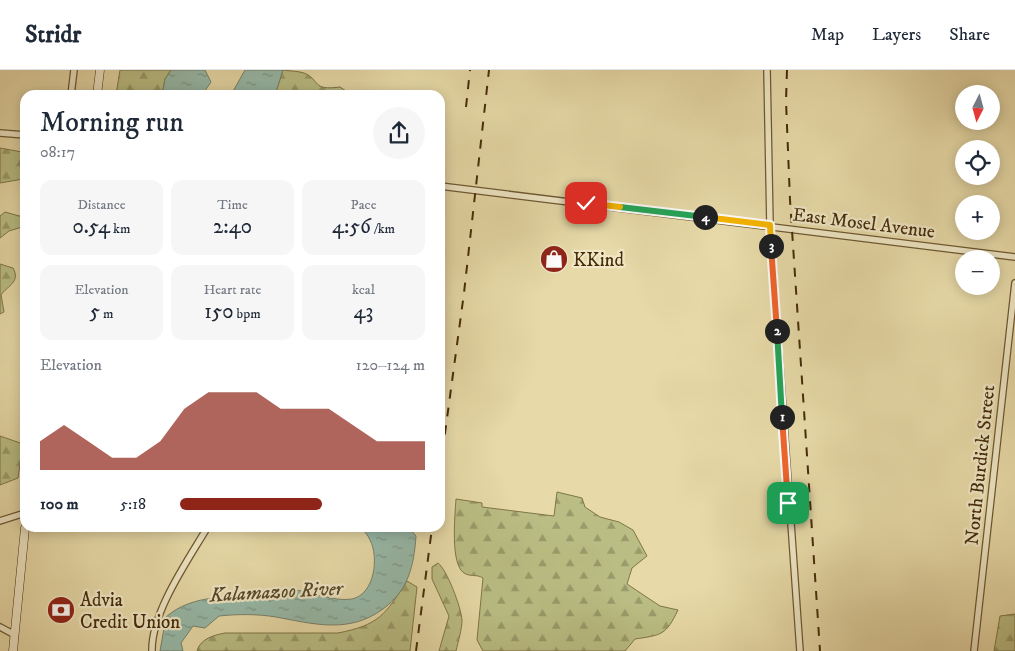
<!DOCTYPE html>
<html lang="en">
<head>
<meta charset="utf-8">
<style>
	body { margin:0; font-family:"IM FELL DW Pica",serif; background:#f6f6f7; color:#1f2937; height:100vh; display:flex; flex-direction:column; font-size:19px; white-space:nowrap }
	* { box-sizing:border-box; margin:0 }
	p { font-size:16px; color:#747a83 }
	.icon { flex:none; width:28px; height:28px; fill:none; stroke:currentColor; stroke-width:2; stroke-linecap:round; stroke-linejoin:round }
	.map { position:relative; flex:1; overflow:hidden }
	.sheet { position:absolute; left:20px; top:20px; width:425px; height:442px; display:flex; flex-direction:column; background:#fff; border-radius:15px; box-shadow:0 2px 12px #0003 }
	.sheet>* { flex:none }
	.needle { width:32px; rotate:186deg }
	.fabs { position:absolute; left:955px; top:15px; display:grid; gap:10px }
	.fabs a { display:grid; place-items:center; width:45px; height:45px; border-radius:50%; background:#fff; box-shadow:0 2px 12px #0003; font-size:25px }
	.pin { position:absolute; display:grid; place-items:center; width:42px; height:42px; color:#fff; margin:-21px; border-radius:10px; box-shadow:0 2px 8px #0006 }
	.km { position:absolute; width:25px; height:25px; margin:-12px; border-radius:50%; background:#222; color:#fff; font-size:14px; line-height:25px; text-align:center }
	.round { display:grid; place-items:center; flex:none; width:52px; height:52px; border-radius:26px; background:#f6f6f7 }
	.headline { display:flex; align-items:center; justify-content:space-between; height:85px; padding:0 20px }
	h1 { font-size:28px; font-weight:600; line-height:38px }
	.figures { display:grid; grid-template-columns:repeat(3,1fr); gap:8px; height:85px; padding:5px 20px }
	.figures div { display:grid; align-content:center; border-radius:12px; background:#f6f6f7; text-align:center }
	.figures b { font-size:21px; font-weight:600 }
	.figures small { font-size:14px; font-weight:400 }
	.figures p { font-size:14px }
	.chart { height:140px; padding:10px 20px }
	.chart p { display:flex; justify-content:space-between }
	.chart svg { width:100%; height:90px; margin-top:5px; fill:#8f2418; opacity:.7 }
	ul { padding:0 20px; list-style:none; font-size:16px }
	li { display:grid; grid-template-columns:80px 60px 1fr; align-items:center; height:38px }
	li i { height:12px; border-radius:6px; background:#8f2418 }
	header { display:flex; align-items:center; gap:30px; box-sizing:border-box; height:70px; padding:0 25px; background:#fff; border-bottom:1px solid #e0e1e3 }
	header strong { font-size:24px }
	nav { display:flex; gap:28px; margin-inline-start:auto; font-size:18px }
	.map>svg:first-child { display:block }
</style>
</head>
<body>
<header>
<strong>Stridr</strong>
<nav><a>Map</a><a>Layers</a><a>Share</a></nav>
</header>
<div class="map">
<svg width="1015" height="581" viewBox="0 0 1015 581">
	<defs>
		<pattern id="forest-firs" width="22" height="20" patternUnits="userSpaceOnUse" patternTransform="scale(1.25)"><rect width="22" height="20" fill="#babe84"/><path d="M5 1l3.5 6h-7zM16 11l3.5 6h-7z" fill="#999b6a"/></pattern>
		<pattern id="water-ripples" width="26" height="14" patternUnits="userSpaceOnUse" patternTransform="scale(1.25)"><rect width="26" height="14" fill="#97baaa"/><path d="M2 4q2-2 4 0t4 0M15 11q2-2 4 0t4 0" fill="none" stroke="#7d9789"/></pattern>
	</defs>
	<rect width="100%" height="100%" fill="#e7daa8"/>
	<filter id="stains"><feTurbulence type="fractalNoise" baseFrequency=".004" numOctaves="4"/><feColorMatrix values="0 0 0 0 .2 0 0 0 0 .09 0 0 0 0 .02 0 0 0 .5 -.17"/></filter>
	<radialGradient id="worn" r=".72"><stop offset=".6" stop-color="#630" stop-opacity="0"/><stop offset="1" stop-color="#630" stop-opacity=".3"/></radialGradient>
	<!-- forest -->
	<path fill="url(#forest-firs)" stroke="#807547" d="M120,0H171L165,9L162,25H116Z
		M283,0C289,1 298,1 304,3C321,10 311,21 340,17L352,25H275Z
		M0,78L22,82L21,89L25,90L23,109L0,113Z
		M5,142L23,147L22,157L9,161L0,168V146Z
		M440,166L444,172L440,208Z
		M0,194L13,198C21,212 7,216 1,225L4,242L0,244Z
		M0,366L23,374L18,408L0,415Z
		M557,422L582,428L585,437L600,447L619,452L633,460L647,486L632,498L627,514L660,536L678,540C666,565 662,565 635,569L625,581H483L477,570L483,508C477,504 470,507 464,503C450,494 455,445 456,429L482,433V437L554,446Z
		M438,493C447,500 461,537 462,550C462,559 458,572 456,581H439L449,546L432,509V497Z
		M407,511L417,517L410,581H197C200,569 214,565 225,563H338C379,555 385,545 407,511Z
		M1015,544V581H994L1000,546Z"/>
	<!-- water -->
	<path fill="url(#water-ripples)" stroke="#77816a" d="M171,0H205L211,12L202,25H162L165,9Z
		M245,0H283L275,25H231Z
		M361,458H409L416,466C414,496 408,521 383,539C349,564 314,554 276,547C258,544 238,544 219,546L205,558L193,556L181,573L183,581H160L166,547C193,523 232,528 265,524C275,523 284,519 295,520C313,522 334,532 352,529C375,524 379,487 370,470C368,465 364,461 361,458Z"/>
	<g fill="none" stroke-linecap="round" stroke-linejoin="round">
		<defs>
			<path id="street" d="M767,0L770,155L800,581
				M71,25L74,0
				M0,63L25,65
				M440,116L1015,187
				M0,451L25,443
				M0,557L15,565
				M152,581C151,543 188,490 207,458
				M974,581L1015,213"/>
			<path id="secondary" d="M97,25L100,0
				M13,581L25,458"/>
		</defs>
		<!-- street casing -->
		<use href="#street" stroke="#6e5832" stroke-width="8"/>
		<!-- secondary casing -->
		<use href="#secondary" stroke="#462c0a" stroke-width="9"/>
		<!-- street -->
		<use href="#street" stroke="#efe7c6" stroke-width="5.5"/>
		<!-- secondary -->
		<use href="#secondary" stroke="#efe7c6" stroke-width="8"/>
		<!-- rail -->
		<path stroke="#462c0a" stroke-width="2" stroke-dasharray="9 9" stroke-linecap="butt" d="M787,0L786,31L790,130L820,581
			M466,37L470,0
			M440,400L464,223L489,0
			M416,581L432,458"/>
	</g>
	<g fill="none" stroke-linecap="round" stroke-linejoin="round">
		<defs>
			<path id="split-1" d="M782,347L788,433"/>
			<path id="split-2" d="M777,261L782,347"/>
			<path id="split-3" d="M771,176L777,261"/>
			<path id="split-4" d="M705,147L770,155L771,176"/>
			<path id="split-5" d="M620,137L705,147"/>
			<path id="split-6" d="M586,133L620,137"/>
		</defs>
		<!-- split-1 casing -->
		<use href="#split-1" stroke="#fff" stroke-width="10"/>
		<!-- split-2 casing -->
		<use href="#split-2" stroke="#fff" stroke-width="10"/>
		<!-- split-3 casing -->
		<use href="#split-3" stroke="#fff" stroke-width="10"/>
		<!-- split-4 casing -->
		<use href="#split-4" stroke="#fff" stroke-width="10"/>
		<!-- split-5 casing -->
		<use href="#split-5" stroke="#fff" stroke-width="10"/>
		<!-- split-6 casing -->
		<use href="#split-6" stroke="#fff" stroke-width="10"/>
		<!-- split-1 -->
		<use href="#split-1" stroke="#f0652b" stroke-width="6"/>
		<!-- split-2 -->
		<use href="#split-2" stroke="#22a559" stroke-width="6"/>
		<!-- split-3 -->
		<use href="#split-3" stroke="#f0652b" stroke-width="6"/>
		<!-- split-4 -->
		<use href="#split-4" stroke="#f5b400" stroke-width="6"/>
		<!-- split-5 -->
		<use href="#split-5" stroke="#22a559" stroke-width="6"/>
		<!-- split-6 -->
		<use href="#split-6" stroke="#f5b400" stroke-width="6"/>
	</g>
	<!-- icons -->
	<defs>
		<symbol id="shop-disc" viewBox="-11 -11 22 22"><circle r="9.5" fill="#8f2418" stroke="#efe7c6"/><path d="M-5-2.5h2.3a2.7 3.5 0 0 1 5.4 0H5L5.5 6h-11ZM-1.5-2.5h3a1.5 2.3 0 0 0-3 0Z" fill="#fff"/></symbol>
		<symbol id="bank-disc" viewBox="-11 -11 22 22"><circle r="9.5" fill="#8f2418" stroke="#efe7c6"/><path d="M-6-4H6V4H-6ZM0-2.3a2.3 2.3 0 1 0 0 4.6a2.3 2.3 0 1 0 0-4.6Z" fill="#fff"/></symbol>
	</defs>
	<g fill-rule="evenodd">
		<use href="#shop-disc" x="538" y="173" width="32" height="32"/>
		<use href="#bank-disc" x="45" y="524" width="32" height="32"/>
	</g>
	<g text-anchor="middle" stroke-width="4.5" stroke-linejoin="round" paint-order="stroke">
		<!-- street labels -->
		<g font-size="19" fill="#462c0a" stroke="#efe7c6">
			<text transform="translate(864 152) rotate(7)" y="7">East Mosel Avenue</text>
			<text transform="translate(979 395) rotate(-84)" y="7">North Burdick Street</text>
		</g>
		<!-- poi labels -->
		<g font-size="19" fill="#462c0a" stroke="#efe7c6" text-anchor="start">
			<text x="573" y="196">KKind</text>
			<text x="80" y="536">Advia<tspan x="80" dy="22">Credit Union</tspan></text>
		</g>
		<!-- water labels -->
		<g font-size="20" font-style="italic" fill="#56482a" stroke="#efe7c6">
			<text transform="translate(276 521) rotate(-3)" y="7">Kalamazoo River</text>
		</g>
	</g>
	<rect width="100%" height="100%" filter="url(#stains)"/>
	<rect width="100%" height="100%" fill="url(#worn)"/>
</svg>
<div class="fabs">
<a><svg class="needle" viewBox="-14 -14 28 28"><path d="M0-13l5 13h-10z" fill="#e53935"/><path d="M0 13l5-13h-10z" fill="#747a83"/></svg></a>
<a><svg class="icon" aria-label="locate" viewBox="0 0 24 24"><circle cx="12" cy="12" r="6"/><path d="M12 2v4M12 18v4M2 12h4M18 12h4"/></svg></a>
<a>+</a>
<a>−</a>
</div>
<div class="pin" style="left:788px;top:433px;background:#1e9e55"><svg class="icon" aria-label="arrive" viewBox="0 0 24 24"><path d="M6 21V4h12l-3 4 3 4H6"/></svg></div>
<div class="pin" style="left:586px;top:133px;background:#d93025"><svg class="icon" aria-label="check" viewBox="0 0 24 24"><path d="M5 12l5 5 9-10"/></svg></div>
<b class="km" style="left:782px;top:347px">1</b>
<b class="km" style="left:777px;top:261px">2</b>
<b class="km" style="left:771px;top:176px">3</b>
<b class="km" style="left:705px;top:147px">4</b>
<section class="sheet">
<div class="headline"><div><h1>Morning run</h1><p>08:17</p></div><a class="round"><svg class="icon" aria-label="share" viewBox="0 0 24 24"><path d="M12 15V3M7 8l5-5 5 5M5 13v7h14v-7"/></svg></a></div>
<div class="figures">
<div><p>Distance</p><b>0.54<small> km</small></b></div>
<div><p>Time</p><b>2:40</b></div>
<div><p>Pace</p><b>4:56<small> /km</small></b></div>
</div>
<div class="figures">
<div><p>Elevation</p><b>5<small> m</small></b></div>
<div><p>Heart rate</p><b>150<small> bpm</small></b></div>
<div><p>kcal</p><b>43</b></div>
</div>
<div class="chart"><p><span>Elevation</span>120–124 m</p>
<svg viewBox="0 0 160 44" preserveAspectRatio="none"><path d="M0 44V30L10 22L20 30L30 38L40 38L50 30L60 14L70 6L80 6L90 6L100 14L110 14L120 14L130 22L140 30L150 30L160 30V44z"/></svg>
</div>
<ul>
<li><b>100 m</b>5:18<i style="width:58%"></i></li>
</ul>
</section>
</div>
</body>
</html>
